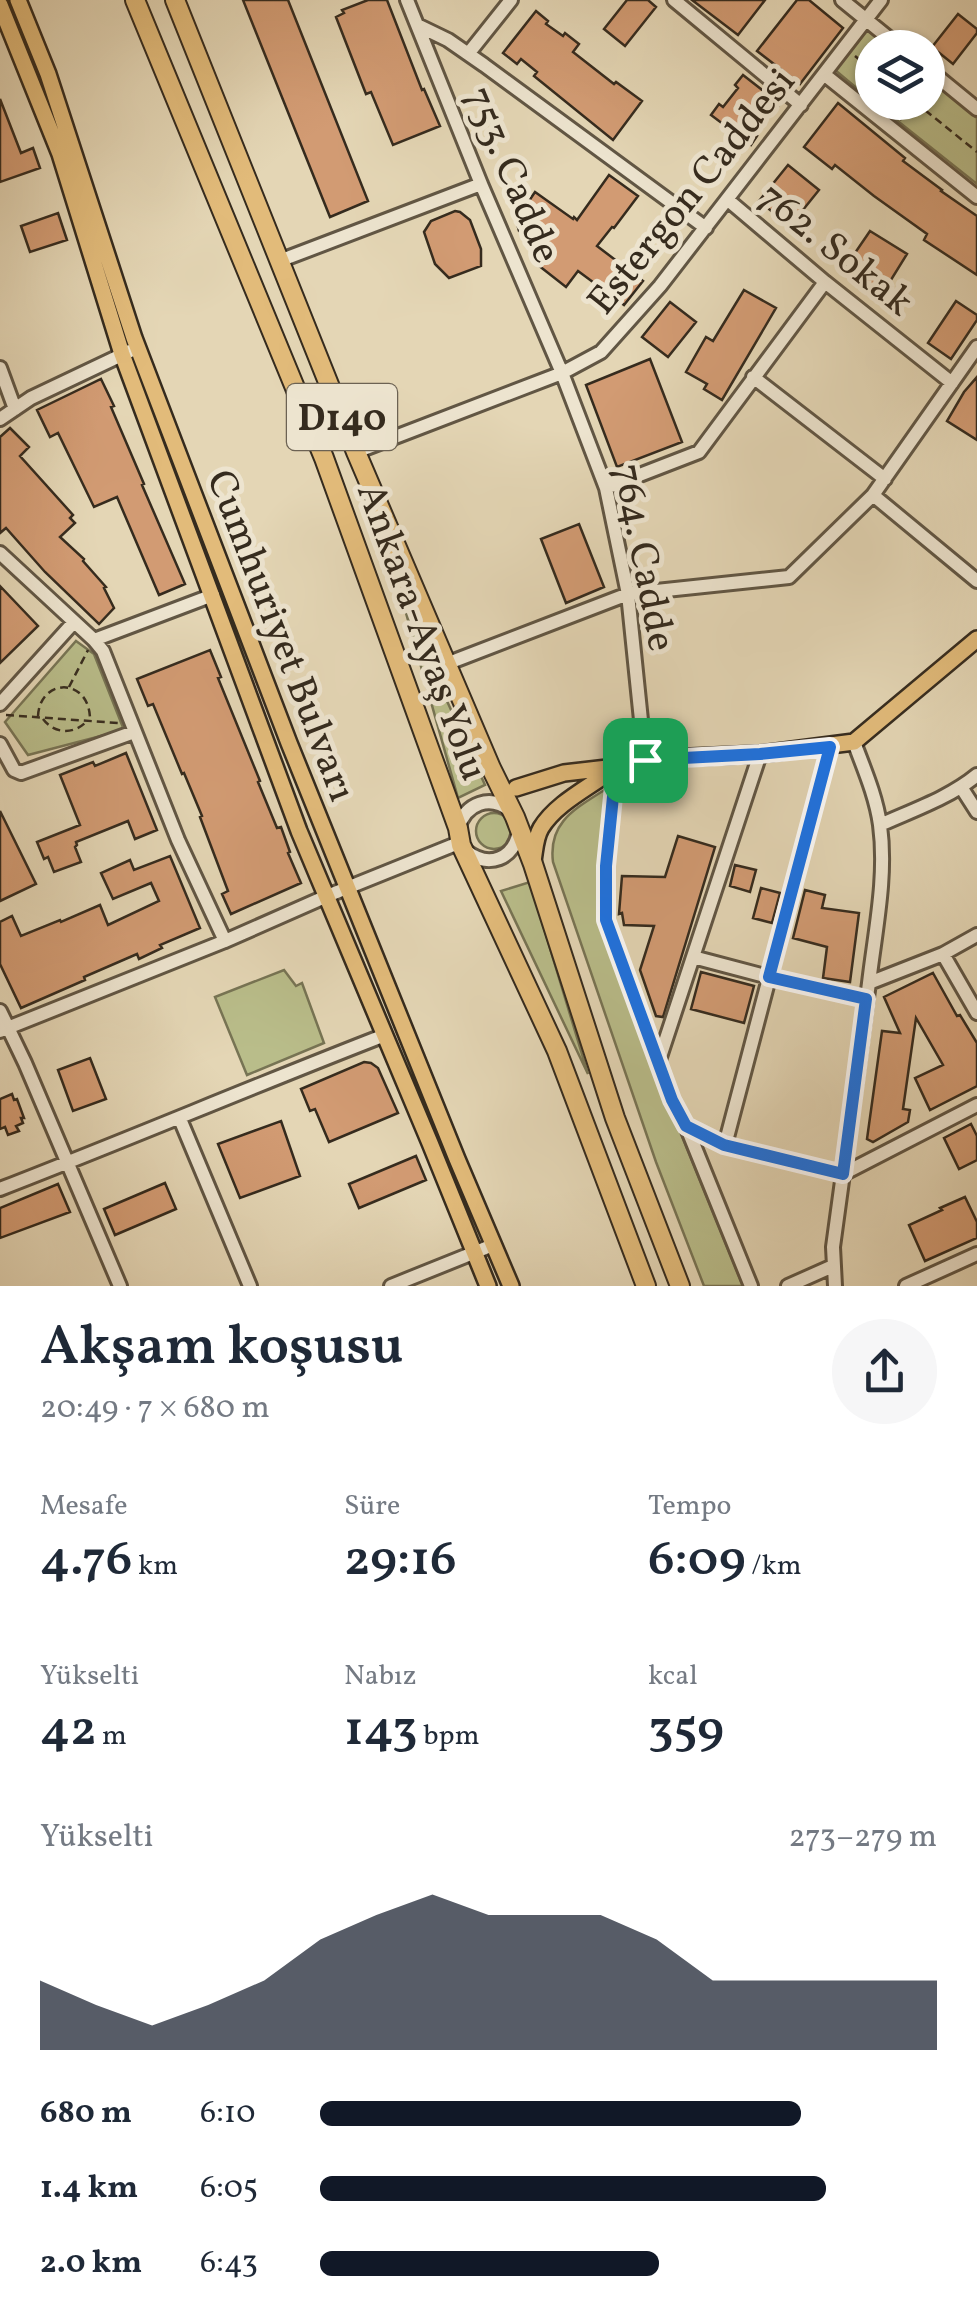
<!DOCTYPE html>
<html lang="tr">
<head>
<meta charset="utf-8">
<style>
	body { margin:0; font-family:Vollkorn,serif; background:#f6f6f7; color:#1f2937; height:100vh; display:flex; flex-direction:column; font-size:38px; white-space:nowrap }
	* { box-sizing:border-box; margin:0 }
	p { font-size:32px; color:#747a83 }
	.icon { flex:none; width:55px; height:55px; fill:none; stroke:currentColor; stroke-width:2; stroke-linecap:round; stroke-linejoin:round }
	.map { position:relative; height:1286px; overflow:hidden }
	.panel { display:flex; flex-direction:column; background:#fff; flex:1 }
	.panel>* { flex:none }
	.controls { position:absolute; left:855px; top:30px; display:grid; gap:20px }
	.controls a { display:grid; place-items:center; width:90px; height:90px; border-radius:50%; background:#fff; box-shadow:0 2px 8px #0004; font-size:50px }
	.pin { position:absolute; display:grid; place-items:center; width:85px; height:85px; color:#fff; margin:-42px; border-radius:20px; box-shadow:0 5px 15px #0006 }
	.round { display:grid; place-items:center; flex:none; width:105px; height:105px; border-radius:52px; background:#f6f6f7 }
	.summary { display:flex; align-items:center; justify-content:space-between; height:170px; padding:0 40px }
	h1 { font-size:55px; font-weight:600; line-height:75px }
	.stats { display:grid; grid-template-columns:repeat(3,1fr); gap:15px; height:170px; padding:10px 40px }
	.stats div { display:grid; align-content:center }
	.stats b { font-size:50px; font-weight:600 }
	.stats small { font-size:28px; font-weight:400 }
	.stats p { font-size:28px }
	.chart { height:280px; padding:20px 40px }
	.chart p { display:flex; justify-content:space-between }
	.chart svg { width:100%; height:180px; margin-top:10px; fill:#111827; opacity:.7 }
	ul { padding:0 40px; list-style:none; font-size:32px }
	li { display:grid; grid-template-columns:160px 120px 1fr; align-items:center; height:75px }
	li i { height:25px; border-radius:12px; background:#111827 }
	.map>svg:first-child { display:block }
</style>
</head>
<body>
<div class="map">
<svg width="977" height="1286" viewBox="0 0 977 1286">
	<rect width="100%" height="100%" fill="#e4d6b5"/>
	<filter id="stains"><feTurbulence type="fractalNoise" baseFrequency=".002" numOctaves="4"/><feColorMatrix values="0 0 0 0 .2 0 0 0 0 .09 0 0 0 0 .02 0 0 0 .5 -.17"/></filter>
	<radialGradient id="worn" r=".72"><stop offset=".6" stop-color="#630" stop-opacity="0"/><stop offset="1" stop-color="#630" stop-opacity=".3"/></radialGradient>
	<!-- green -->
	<path fill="#b9bd8a" stroke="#777454" stroke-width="2.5" d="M866,28L890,47L872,48V101L835,70Z
		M928,78L977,118V184L875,103L928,102Z
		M404,606L485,785L458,798Z
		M76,641L94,654L124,730L28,755L5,722Z
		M606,789L598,901L601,926L656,1072L743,1286H704L656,1162L553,862C548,822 575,809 606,789Z
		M476 831a18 18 0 1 1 36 0a18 18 0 1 1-36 0Z
		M530,882L588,1074L501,891Z
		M284,970L296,986L302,983L324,1043L247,1075L215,997Z"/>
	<!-- building -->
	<path fill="#d29b73" stroke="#352b1e" stroke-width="2.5" d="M243,0H288L368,201L330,217Z
		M368,0H387L422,90L424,89L440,126L393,145L371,92L366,94L336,17L344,13L342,10Z
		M627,0H648L656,7L625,46L604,29Z
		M692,0H765L738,35Z
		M797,0H809L843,28L800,84L757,51Z
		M536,11L548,21L546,24L563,36L565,33L579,44L573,52L614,84L616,82L642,101L613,140L534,76L537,72L521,59L517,64L503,53Z
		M958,14L977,29V33L953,64L932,47Z
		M743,75L780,104L772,115L769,113L753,134L757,136L751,145L711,115L719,104L723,107L738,88L735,85Z
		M0,99L21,153L33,148L40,168L0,182Z
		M838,103L905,158L903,161L942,190L941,191L977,216V275L924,240L927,234L874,196L835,165L832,169L804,147Z
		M788,165L819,190L790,226L759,201Z
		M609,175L638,196L614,228L612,227L597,246L643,281L624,305L578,271L566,287L538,265L551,248L519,231L516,220L535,192L573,219L574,217L577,220Z
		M455,211L460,212L470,220L481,249V266L449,278L435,264L424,232L431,221Z
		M58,213L67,240L30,252L21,226Z
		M870,231L907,254L881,296L842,272Z
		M744,290L776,308L722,400L704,389L707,384L686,372L706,337L713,341Z
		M956,301L977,315V320L951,359L928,343Z
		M670,302L696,322L668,357L642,337Z
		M650,359L682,442L617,467L586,385Z
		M977,377V440L947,421L964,392Z
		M101,379L114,406L111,407L144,484L142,485L185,584L159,595L117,497L94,507L58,433L50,437L37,410Z
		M10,428L29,447L20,456L73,515L70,518L75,523L60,537L84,559L83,561L106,587L104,588L114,608L99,624L45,572L6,528L0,533V437Z
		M579,524L604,587L566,603L541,539Z
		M0,586L38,626L0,663Z
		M210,650L221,677L218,678L260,781L258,782L277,828L281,827L290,852L288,853L301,883L231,914L222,894L228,891L200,817L202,816L184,773L182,774L153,704L148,706L137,679Z
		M126,753L157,830L135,839L128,821L76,842L77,845L75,847L81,862L54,872L48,857L44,859L37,842L80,825L60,775L93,762L95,766Z
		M0,811L36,884L0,901Z
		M678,836L715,847L663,1017L656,1016L640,970L654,926L624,925L622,913L619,914L622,876L665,877Z
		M170,856L200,928L160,945L162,948L139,959L137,954L84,977L85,980L21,1008L0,964V922L12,916L21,936L60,920L61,922L100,905L108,925L159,901L151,883L113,899L101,873L130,860L134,870Z
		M735,865L756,870L750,892L730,886Z
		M761,888L780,893L772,923L753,918Z
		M805,890L825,895L822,908L859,913L850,982L823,978L827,947L793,938Z
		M701,972L754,986L744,1023L691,1009Z
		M933,973L957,1016L960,1015L977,1043V1086L930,1110L915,1078L943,1065L916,1018L903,1109L910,1110L908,1122L873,1142L867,1139L882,1031L900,1033L884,997Z
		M90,1058L106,1099L73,1111L58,1070Z
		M364,1062L371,1063L378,1068L398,1113L329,1142L315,1109L310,1111L301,1089Z
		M12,1094L14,1100L17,1099L24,1118H21L23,1123L16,1126L19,1131L8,1135L5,1127L0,1129V1099Z
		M281,1121L300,1176L240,1198L218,1144Z
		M971,1124L977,1136V1160L959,1169L944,1138Z
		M416,1156L426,1180L359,1208L349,1184Z
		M165,1183L176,1209L115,1235L104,1209Z
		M58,1184L70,1212L0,1238V1208Z
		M965,1197L977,1222V1238L925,1261L909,1225L942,1210L940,1208Z"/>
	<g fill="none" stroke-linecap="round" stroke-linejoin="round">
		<defs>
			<path id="minor" d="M407,0L481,184L562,373L606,488L628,594L645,759
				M674,0L801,105
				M842,0L901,48
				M417,25L448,40L484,65L706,228
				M468,54L511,0
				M928,69L977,109
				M825,75L977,197
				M728,200L825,282L952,383
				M279,261L481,184
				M0,368L15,409
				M753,377L885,479
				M0,419L31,398L130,351
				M356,452L562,373L601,352L660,286L881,0
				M606,488L699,452L825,282
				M873,495L977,581
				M0,553L94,640L103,651L178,840L225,941
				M94,640L213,595
				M446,664L628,594L789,577L873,495L977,347
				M0,704L74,622
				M854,742C864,769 876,796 880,825C887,877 875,931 869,983
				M0,744L14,770L21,773L134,732
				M616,767L606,866V921L672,1100L686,1126L725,1145L843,1174L977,1105
				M961,787L977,812
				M880,825C913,810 949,798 977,775
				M458,828C466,803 490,794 511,811
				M466,851C489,869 514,859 519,831
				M943,954L977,1013
				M693,957L769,977L867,999
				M0,1011L25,1063L120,1286
				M0,1031L225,941L327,896L461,842
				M658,1063L760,754
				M180,1119L250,1286
				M687,1128L751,1286
				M725,1145L830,747
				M0,1189C129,1139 256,1085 385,1035
				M391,1286L493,1245
				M788,1286L833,1266
				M835,1286L833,1247L869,983L943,954L977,935
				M906,1286L977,1254"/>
			<path id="major" d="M18,0L48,74L134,338L289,743L457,1159L511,1286
				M0,5L60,154L122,354L299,831L430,1143L488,1286
				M516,788L564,773L616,767L645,759L760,754L854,742L977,639
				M533,861C535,850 535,838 541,828C556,803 590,787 612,770"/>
			<path id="highway" d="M135,0L324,458L458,828L461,845L557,1051L646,1286
				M175,0L356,452L491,768L515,817L533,864L615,1118L680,1286"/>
		</defs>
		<!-- minor casing -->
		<use href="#minor" stroke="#615644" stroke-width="18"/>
		<!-- major casing -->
		<use href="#major" stroke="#352b1e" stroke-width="20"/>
		<!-- highway casing -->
		<use href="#highway" stroke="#352b1e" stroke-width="22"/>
		<!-- path -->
		<path stroke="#352b1e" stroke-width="2.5" stroke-dasharray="8 5" stroke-linecap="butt" d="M855,56L872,70
			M915,102L977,152
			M900,120L915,104
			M69,687L88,650
			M6,715L118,723
			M38,716C40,677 91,677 90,721
			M43,719C54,734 74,735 87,721"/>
		<!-- minor -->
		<use href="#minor" stroke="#ede4cf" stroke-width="12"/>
		<!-- major -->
		<use href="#major" stroke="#e2bb7a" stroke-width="15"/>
		<!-- highway -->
		<use href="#highway" stroke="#e2bb7a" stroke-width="18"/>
	</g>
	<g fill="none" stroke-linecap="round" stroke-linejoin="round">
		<defs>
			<path id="route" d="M830,747L769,977L866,999L843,1174L724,1145L686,1126L672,1100L606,920V866L616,767L645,760L760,754Z"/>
		</defs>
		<!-- route casing -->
		<use href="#route" stroke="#fff" stroke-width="20"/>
		<!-- route -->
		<use href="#route" stroke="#1a73e8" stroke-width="12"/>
	</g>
	<g text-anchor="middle" stroke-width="10" stroke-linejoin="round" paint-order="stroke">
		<!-- shield labels -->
		<rect fill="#ede4cf" stroke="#6c6253" stroke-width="2.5" x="287" y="384" width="110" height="66" rx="8"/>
		<g font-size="38" font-weight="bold" fill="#352b1e">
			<text x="342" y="430">D140</text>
		</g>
		<!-- street labels -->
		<g font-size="40" fill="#352b1e" stroke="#ede4cf">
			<text transform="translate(514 174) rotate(67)" y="14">753. Cadde</text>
			<text transform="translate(690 190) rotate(-51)" y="14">Estergon Caddesi</text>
			<text transform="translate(837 248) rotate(39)" y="14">762. Sokak</text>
			<text transform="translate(646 557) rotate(79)" y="14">764. Cadde</text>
			<text transform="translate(424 631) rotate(70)" y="14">Ankara-Ayaş Yolu</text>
			<text transform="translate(283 635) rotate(69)" y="14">Cumhuriyet Bulvarı</text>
		</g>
	</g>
	<rect width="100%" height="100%" filter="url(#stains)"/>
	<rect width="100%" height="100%" fill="url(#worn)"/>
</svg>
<div class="controls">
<a><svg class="icon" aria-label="layers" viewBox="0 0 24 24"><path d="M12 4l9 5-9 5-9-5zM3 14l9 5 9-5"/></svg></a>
</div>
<div class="pin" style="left:645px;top:760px;background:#1e9e55"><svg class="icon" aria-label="arrive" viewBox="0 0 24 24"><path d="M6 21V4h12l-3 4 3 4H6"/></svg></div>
</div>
<section class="panel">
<div class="summary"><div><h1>Akşam koşusu</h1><p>20:49 · 7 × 680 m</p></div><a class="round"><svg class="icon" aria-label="share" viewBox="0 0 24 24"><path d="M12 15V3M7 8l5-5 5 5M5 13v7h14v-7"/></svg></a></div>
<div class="stats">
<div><p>Mesafe</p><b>4.76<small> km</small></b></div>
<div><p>Süre</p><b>29:16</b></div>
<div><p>Tempo</p><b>6:09<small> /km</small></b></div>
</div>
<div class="stats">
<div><p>Yükselti</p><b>42<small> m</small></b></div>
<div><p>Nabız</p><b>143<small> bpm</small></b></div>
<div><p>kcal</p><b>359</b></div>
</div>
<div class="chart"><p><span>Yükselti</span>273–279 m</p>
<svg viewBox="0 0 160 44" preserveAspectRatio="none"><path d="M0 44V27L10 33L20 38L30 33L40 27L50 17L60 11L70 6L80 11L90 11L100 11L110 17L120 27L130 27L140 27L150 27L160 27V44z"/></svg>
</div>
<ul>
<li><b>680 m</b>6:10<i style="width:78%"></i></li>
<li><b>1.4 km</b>6:05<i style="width:82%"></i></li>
<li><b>2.0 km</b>6:43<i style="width:55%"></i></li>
</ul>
</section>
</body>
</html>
